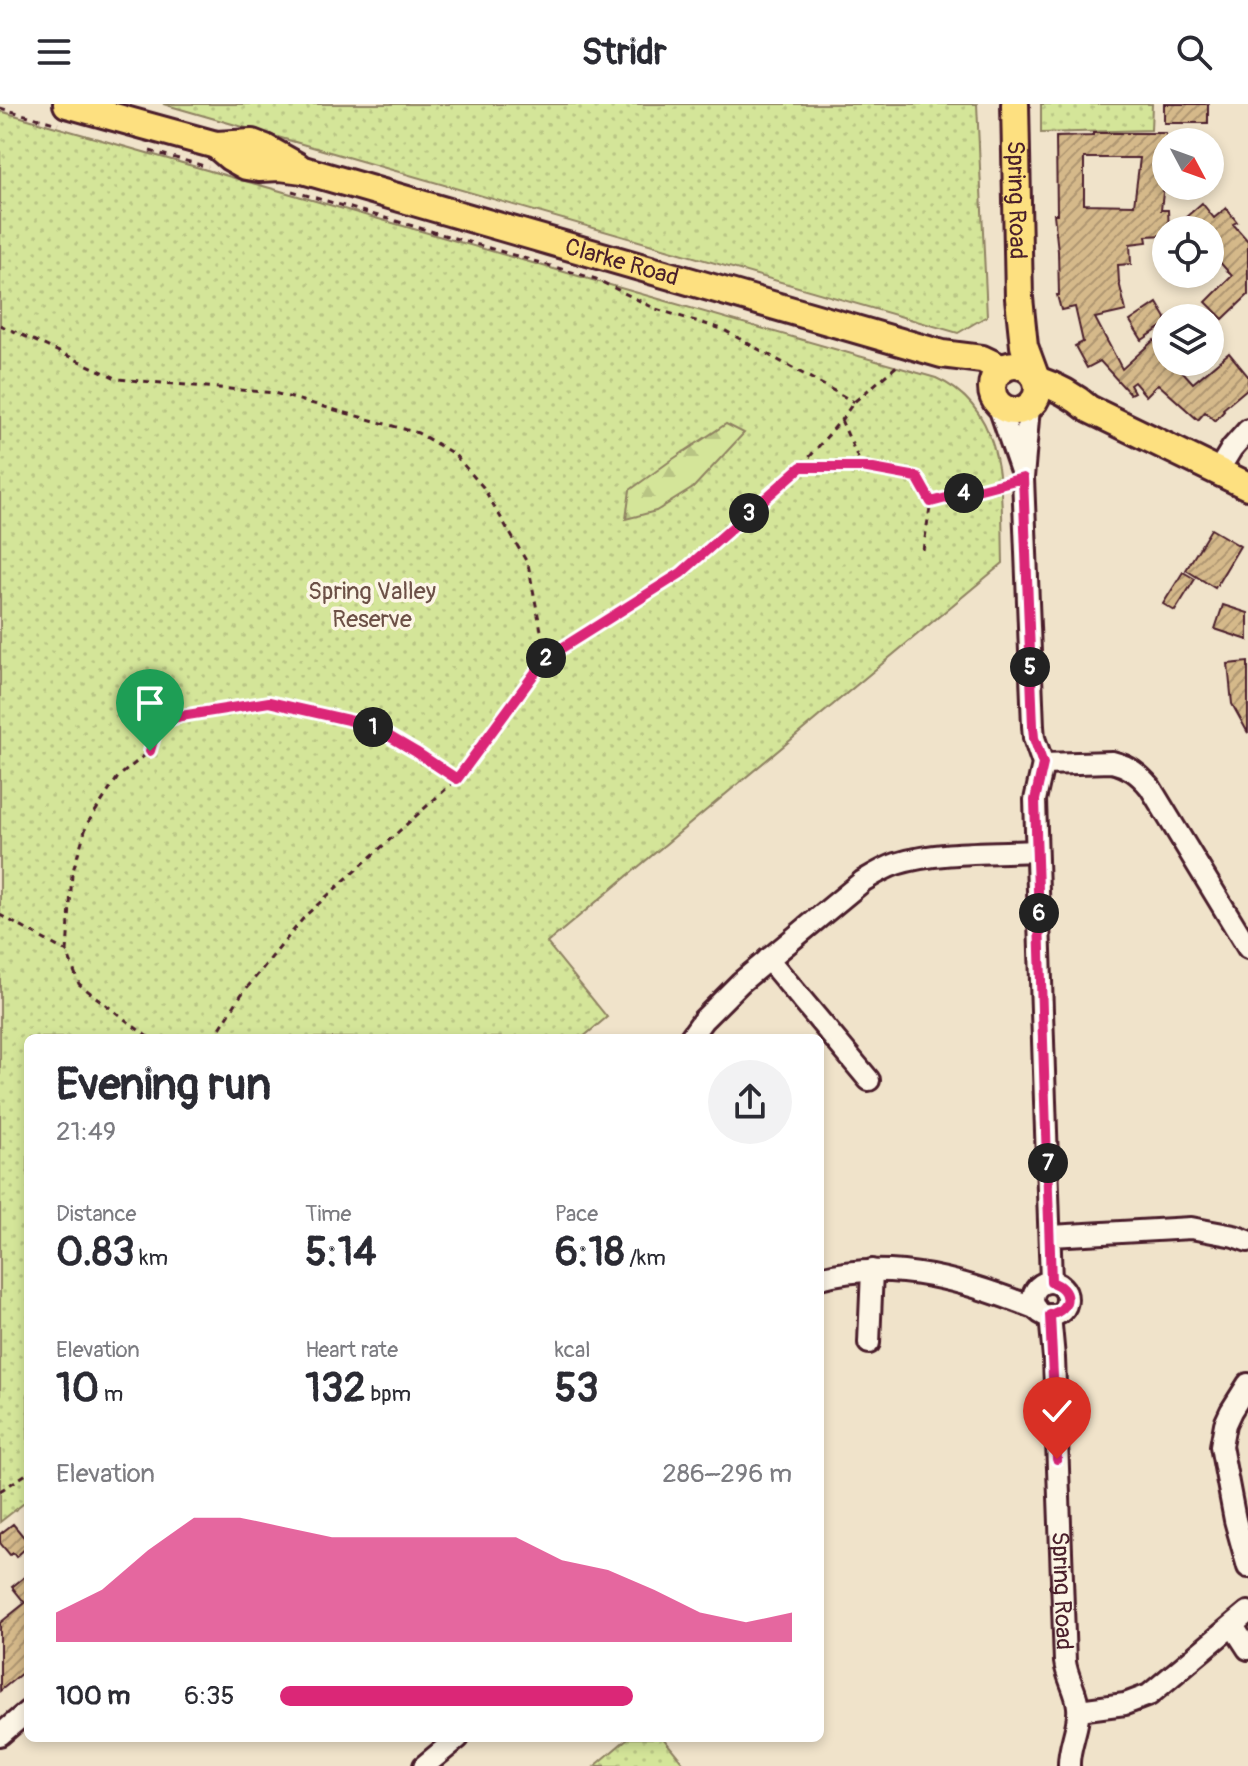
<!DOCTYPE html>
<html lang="en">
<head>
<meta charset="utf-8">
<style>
	body { margin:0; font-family:Pangolin,sans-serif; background:#f2f2f3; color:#2b2b33; height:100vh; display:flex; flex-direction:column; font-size:30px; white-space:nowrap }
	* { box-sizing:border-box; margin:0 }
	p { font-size:26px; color:#7c7c81 }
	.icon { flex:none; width:44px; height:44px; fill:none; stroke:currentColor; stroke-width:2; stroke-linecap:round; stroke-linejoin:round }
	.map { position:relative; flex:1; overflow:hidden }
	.drawer { position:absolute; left:24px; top:930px; width:800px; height:708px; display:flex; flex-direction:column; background:#fff; border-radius:12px; box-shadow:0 4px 12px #0003 }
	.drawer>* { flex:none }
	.needle { width:52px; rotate:131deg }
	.tools { position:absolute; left:1152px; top:24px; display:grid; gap:16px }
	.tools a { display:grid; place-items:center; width:72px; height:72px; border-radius:50%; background:#fff; box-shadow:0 4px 12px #0003; font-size:40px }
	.pin { position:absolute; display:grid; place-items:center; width:68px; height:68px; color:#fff; margin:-82px -34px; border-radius:50% 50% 50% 0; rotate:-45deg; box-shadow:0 0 8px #0007 }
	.pin .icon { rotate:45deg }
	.km { position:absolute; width:40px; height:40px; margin:-20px; border-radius:50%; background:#222; color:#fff; font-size:22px; line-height:40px; text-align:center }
	.round { display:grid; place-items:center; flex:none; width:84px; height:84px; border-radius:42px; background:#f2f2f3 }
	.head { display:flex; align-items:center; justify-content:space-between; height:136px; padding:0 32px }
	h1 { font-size:44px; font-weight:700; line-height:60px }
	.figures { display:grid; grid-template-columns:repeat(3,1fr); gap:12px; height:136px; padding:8px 32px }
	.figures div { display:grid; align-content:center }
	.figures b { font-size:40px; font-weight:700 }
	.figures small { font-size:22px; font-weight:400 }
	.figures p { font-size:22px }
	.chart { height:224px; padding:16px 32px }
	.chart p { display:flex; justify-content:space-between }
	.chart svg { width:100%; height:144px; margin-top:8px; fill:#db2777; opacity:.7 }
	ul { padding:0 32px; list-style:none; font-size:26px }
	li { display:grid; grid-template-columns:128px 96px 1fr; align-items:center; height:60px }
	li i { height:20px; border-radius:10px; background:#db2777 }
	header { display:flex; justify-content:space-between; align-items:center; height:104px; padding:0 32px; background:#fff; font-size:36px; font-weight:700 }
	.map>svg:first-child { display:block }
</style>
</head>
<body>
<header><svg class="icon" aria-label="menu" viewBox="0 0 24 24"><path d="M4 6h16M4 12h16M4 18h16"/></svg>Stridr<svg class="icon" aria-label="search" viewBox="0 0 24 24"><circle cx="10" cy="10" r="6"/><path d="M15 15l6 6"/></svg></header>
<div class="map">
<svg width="1248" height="1662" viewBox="0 0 1248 1662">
	<defs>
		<pattern id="grass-dots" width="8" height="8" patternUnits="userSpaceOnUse" patternTransform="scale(2)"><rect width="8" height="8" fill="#d4e599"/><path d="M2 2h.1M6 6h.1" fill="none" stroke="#b8c484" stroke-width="1.8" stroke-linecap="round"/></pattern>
		<pattern id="forest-firs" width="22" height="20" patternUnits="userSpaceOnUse" patternTransform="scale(2)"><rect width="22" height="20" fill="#d4e599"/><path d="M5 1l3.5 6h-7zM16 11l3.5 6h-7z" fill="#b8c484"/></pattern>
		<pattern id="building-hatch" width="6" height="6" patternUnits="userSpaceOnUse" patternTransform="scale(2)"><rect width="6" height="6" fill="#d5b98a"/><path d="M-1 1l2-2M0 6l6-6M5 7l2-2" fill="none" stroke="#af9671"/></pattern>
	</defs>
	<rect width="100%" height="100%" fill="#f0e3ca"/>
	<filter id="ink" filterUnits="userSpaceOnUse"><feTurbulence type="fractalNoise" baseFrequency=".0125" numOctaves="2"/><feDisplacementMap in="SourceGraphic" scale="16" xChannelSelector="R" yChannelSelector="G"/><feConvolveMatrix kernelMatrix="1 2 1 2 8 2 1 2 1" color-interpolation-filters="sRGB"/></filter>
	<g filter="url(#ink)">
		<!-- grass -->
		<path fill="url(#grass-dots)" stroke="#8f8262" stroke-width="2" d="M163,0H977L987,212L958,229Z
			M1041,0H1152L1151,26L1041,29Z
			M0,7L936,274C1009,306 1001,393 1003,459L547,839L607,913L582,934H28V1396L0,1418Z
			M628,1634H663L686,1662H595Z"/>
		<!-- forest -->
		<path fill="url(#forest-firs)" stroke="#8f8262" stroke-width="2" d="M726,320L744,329L693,384L656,407L626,415L630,386L673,355Z"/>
		<!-- building -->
		<path fill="url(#building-hatch)" stroke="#4a1f2b" stroke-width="2" fill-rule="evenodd" d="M1164,0H1208V19H1164Z
			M1093,29H1166V64L1161,106H1168L1169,126H1166V131L1146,132L1147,138L1130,140L1131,160L1118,161L1119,178L1126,207L1095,214L1122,265L1154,236L1166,250V258H1174L1193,279L1229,249L1248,272V284L1223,305L1224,307L1215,317L1205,308L1198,316L1158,280L1146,292L1134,278L1130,281L1134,288L1130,290L1100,257L1087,264L1075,242L1083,238L1075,203L1061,206L1057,191H1059L1058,147L1054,110H1057L1056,33L1093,32ZM1084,54H1140L1134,101L1084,100Z
			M1202,99L1214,114L1226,104L1237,118L1233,120L1248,137V191L1223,215L1206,198L1232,172L1210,147V126H1197L1186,113Z
			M1157,199L1166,214V220L1142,236L1130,217Z
			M1211,425L1240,442L1215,484L1186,466Z
			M1183,468L1195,475L1175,507L1163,500Z
			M1223,501L1248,509V536L1215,525Z
			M1248,558V629L1232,600L1228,560Z
			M13,1420L28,1438V1442L16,1453L13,1449L10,1451L0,1439V1430Z
			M28,1470V1564L0,1587V1519L25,1499L12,1483Z"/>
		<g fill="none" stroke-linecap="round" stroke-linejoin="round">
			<defs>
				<g id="minor">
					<path d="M998,300L1021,367"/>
					<path d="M1029,303L1023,374L1033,622L1034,634L1043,660L1035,696L1051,1178"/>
					<path d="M1218,367L1232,344L1248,326"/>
					<path d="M1043,660L1112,658C1129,662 1139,670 1150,683L1248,844"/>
					<path d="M768,855L869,976"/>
					<path d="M690,934L703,916L741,878L863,777C873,771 884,764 896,760C936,747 994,749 1036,747"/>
					<path d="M1051,1132L1191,1124L1234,1132L1248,1137"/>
					<path d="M820,1174C893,1154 969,1178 1037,1205"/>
					<circle cx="1050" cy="1195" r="17"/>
					<path id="s1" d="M1050,1211L1054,1254L1065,1558C1067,1574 1077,1588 1078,1603C1080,1623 1068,1642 1069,1662"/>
					<path d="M869,1239L872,1166"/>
					<path d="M1248,1280L1231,1307L1225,1320L1221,1342L1235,1416L1248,1463"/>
					<path d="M1233,1522L1248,1545"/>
					<path d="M1079,1606L1125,1600L1149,1591L1248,1508"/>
					<path d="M0,1631L28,1607"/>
					<path d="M424,1662L458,1634"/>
				</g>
				<g id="major">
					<path d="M67,0L216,41L252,39L265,44L297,62"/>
					<path id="s2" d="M1015,0L1019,194L1024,242L1035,272"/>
					<path id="s3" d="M216,41L230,53L246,62L259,64L280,63L303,66L942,250L982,255L1003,265"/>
					<circle cx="1015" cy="284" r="23"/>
					<path d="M1037,276C1058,283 1073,291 1089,305L1248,382"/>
				</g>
			</defs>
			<!-- minor casing -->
			<use href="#minor" stroke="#4a1f2b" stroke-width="26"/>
			<!-- major casing -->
			<use href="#major" stroke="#4a1f2b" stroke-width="32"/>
			<!-- path -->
			<path stroke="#4a1f2b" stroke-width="3" stroke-dasharray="6 6" stroke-linecap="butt" d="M0,4L58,20
				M150,47L208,63
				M292,87L596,175L656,205L722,225L854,298
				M0,221L118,275L274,289L418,329L454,350L483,383L528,460L546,552
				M841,316L862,363
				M801,363H862L917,373L931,398L1007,378
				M923,446L931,398
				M0,811L67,848L79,880L149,934
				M67,848L72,770L87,720L118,673L150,647L158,619L181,612L269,598L370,621L416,648L457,675
				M214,934L241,891L306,811L457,675L546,554L681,469L801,363L841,316L854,298L898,261
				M0,1387L28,1369"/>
			<!-- minor -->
			<use href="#minor" stroke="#fcf5e5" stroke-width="20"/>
			<!-- major -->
			<use href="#major" stroke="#fde080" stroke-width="26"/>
		</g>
	</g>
	<g fill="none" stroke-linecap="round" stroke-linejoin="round" filter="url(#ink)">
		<defs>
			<path id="route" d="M150,647L158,619L181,612L269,598L370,621L416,648L457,675L546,554L681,469L801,363H862L917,373L931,398L1023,374L1033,622L1034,634L1043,660L1035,696L1051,1178C1072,1185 1072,1205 1050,1211L1057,1355"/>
		</defs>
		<!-- route casing -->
		<use href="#route" stroke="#fff" stroke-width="16"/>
		<!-- route -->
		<use href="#route" stroke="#db2777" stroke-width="10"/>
	</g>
	<g text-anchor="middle" stroke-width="7" stroke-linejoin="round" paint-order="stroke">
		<!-- street labels -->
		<g font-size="24" fill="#4a1f2b" stroke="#fcf5e5">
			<text dy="8" stroke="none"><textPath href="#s2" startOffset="96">Spring Road</textPath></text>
			<text dy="8" stroke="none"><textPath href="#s3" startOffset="426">Clarke Road</textPath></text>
			<text dy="8" stroke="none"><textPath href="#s1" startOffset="276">Spring Road</textPath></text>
		</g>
		<!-- park labels -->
		<g font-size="24" fill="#6c5046" stroke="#fcf5e5">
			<text x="372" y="495">Spring Valley<tspan x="372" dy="28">Reserve</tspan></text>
		</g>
	</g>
</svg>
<div class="tools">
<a><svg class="needle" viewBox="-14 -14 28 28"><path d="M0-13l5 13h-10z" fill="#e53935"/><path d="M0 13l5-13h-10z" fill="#7c7c81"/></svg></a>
<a><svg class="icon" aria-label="locate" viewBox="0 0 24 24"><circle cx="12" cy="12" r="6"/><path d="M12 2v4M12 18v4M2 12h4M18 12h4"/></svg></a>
<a><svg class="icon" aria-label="layers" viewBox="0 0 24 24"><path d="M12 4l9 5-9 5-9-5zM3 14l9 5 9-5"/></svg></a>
</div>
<div class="pin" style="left:150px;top:647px;background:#1e9e55"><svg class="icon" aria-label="arrive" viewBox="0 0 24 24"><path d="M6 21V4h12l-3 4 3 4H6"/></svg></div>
<div class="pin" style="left:1057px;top:1355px;background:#d93025"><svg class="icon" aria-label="check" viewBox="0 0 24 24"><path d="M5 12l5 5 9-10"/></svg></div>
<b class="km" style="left:373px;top:623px">1</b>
<b class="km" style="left:546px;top:554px">2</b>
<b class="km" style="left:749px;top:409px">3</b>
<b class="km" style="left:964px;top:389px">4</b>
<b class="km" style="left:1030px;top:563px">5</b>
<b class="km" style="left:1039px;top:809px">6</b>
<b class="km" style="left:1048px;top:1059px">7</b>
<section class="drawer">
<div class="head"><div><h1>Evening run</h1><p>21:49</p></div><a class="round"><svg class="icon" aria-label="share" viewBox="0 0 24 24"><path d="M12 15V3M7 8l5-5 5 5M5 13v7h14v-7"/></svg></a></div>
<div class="figures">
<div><p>Distance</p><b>0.83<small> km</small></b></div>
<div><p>Time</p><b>5:14</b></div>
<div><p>Pace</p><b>6:18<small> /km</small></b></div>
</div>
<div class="figures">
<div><p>Elevation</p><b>10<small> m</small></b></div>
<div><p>Heart rate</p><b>132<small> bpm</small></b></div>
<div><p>kcal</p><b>53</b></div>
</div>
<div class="chart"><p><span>Elevation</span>286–296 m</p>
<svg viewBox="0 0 160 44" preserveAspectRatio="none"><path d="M0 44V35L10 28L20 16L30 6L40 6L50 9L60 12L70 12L80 12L90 12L100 12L110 19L120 22L130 28L140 35L150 38L160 35V44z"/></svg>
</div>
<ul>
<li><b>100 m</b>6:35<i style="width:69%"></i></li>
</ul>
</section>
</div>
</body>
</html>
